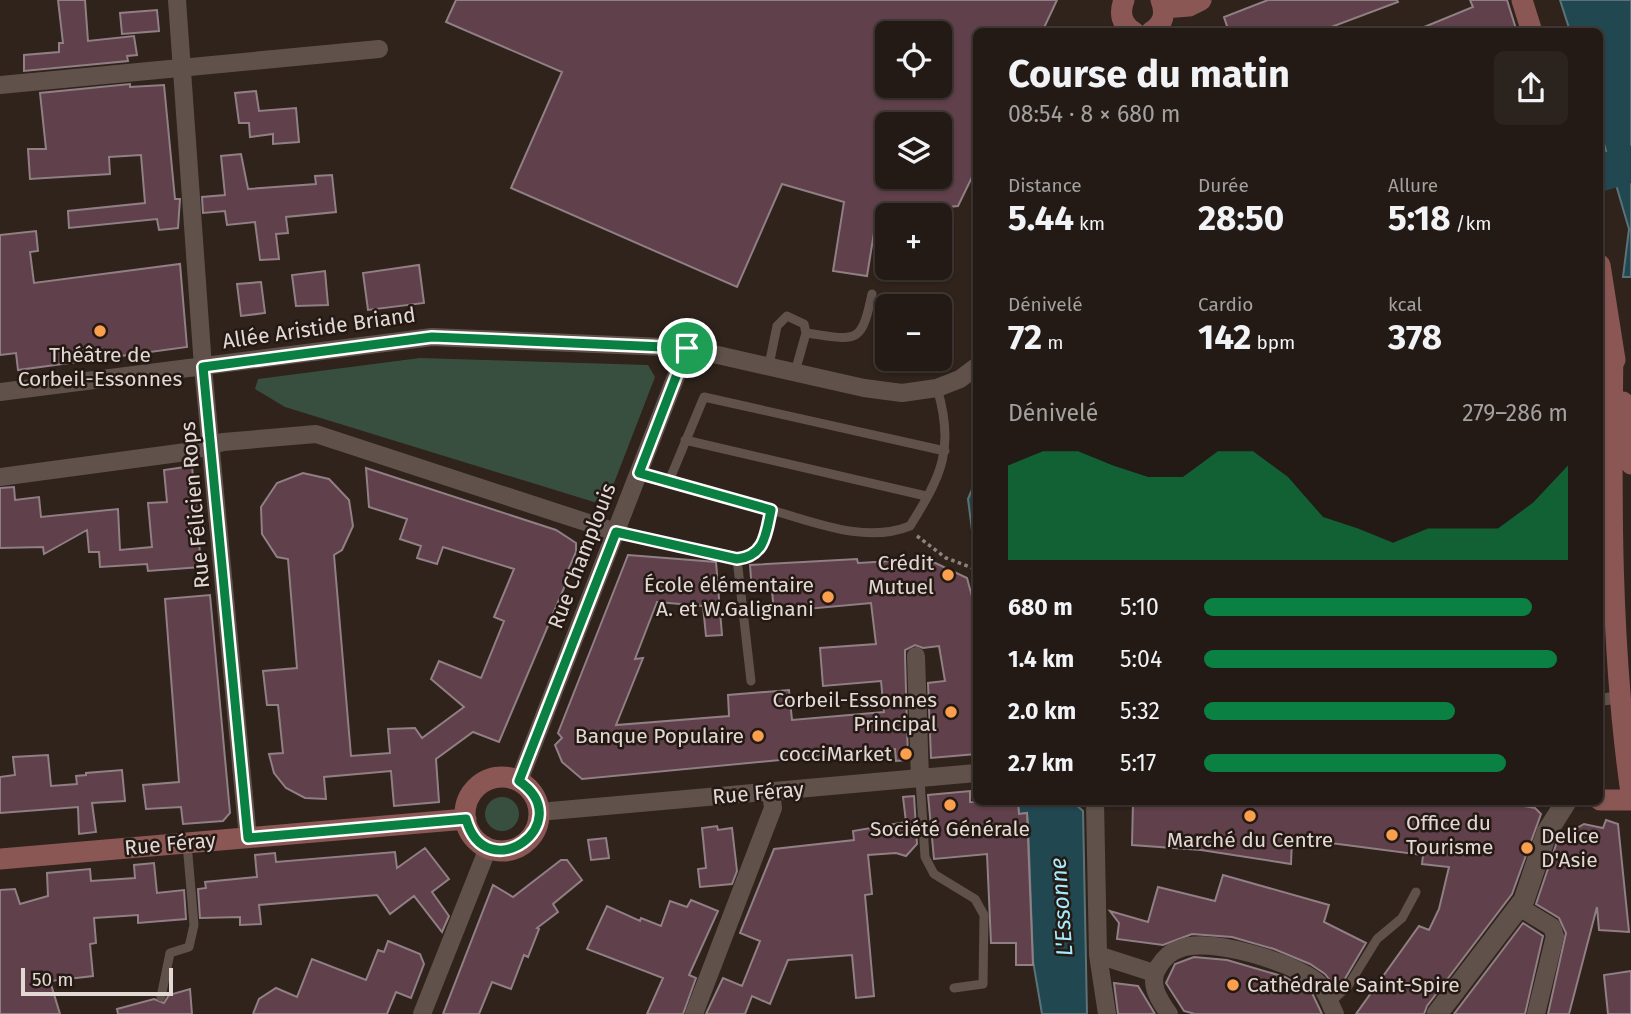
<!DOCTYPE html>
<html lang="fr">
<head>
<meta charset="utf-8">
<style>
	body { margin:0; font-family:"Fira Sans",sans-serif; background:#2b231e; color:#f1f3f6; height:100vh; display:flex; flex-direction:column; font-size:26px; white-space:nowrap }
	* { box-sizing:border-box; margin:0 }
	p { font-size:23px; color:#a3a1a0 }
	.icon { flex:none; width:38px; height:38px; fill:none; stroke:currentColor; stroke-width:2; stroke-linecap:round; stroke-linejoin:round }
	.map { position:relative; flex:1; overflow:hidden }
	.drawer { position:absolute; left:973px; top:28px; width:630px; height:777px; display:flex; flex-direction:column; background:#231a15; border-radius:10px; box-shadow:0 2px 5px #0004,0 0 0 2px #403834 }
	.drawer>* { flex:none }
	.buttons { position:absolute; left:875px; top:21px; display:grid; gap:14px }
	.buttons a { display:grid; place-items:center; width:77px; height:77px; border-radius:10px; background:#231a15; box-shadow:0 2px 5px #0004,0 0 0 2px #403834; font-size:35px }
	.scale { position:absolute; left:21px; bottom:18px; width:152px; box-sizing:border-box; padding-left:7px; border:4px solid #e2d9d5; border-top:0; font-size:19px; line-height:24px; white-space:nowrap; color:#e2d9d5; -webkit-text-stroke:5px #251913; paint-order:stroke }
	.pin { position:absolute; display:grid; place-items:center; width:60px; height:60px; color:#fff; margin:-30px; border:4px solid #fff; border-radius:50%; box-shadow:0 2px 7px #0007 }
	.round { display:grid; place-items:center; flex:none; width:74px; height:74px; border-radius:10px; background:#2b231e }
	.summary { display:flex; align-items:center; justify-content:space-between; height:119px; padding:0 35px }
	h1 { font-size:38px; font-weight:700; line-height:52px }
	.metrics { display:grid; grid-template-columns:repeat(3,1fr); gap:10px; height:119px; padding:7px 35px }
	.metrics div { display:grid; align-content:center }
	.metrics b { font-size:35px; font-weight:700 }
	.metrics small { font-size:19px; font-weight:400 }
	.metrics p { font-size:19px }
	.chart { height:196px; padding:14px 35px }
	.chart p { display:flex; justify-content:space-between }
	.chart svg { width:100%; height:126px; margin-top:7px; fill:#0b8043; opacity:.7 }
	ul { padding:0 35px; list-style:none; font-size:23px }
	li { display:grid; grid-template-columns:112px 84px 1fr; align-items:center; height:52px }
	li i { height:18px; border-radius:9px; background:#0b8043 }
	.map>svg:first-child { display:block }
</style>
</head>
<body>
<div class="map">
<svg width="1631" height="1014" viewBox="0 0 1631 1014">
	<rect width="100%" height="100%" fill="#2f231c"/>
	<!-- green -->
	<path fill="#384f40" d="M420,358L648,365L655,377L609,496L594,502L285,407L255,389L258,379Z
		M485 814a17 17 0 1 1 34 0a17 17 0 1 1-34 0Z"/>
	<!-- water -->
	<path fill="#214750" stroke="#5b7378" stroke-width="2" d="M1560,0H1631V277H1623L1629,229L1600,130V32L1570,31Z
		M976,480V562L968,499Z
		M1018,802H1073L1083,811L1087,1014H1042L1033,961L1028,823L1027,813L1019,814Z"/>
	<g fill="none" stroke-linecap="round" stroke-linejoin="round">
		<!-- river -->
		<path stroke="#214750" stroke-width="37" d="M1600,173L1631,164"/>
	</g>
	<!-- building -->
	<path fill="#5f404b" stroke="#907f84" stroke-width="2" fill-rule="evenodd" d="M58,0H85L88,41L134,36L137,55L127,56L128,61L24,71V55L59,52V43H63Z
		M456,0H1057L1042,32H976V169L958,206L915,210L878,208L867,276L833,271L844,202L782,184L737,287L511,188L562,72L446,22ZM887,33H940V86H887ZM887,124H940V177H887Z
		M1268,0H1397L1398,2L1318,32H1229L1224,17Z
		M1470,0H1507L1517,32H1412L1473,7Z
		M157,10L159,31L122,34L120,13Z
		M130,84V87L164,85L175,199H180L178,228L159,230L157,219L69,228L68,211L145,203L141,155L109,157L110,174L30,179L28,149H46L40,93Z
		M256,91L259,111L296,108L299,142L273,144V134L250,137L249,123H239L235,93Z
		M241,154L248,189L316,184L315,176L332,175L336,212L286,217L288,233L276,234L279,259L260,260L255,222L227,225L225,211L203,213L202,197L225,195L221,156Z
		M36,231L38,251L30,252L34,283L180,264L187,347L18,370L16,353L0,355V235Z
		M419,265L424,303L368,310L363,273Z
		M325,271L328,305L296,306L292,275Z
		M261,282L265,313L241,316L237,284Z
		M192,466L195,499H201L204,526L198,527L201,567L148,571L147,564L100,567L99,552H89L87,530L44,554L43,547L0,548V488L14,487L15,500L39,497L41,517L118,509L120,550L152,547L148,503L167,502L164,470Z
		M366,468L556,530L576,543V552L566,575L569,576L499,742L473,732L436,759L439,802L394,806L391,771L324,777L326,799L305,798L286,788L274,773L269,754L283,753L278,705H267L263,671L297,668L288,559L277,557L262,534L261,507L277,483L303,473L329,479L349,500L353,526L342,550L334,555L351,756L390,753L388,729L415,728L422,738L464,707L431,679L439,661L481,678L504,621L494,617L514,569L443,547L437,564L417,558L421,546L400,539L407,519L369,507Z
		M628,555L716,562L722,635L706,636L703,606L657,602L635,659L643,658L616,725L729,716L728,695L789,690L792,720L884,712L881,681L823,686L820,648L876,644L871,603L774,612L772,591H752L750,565L857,559L858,563L927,559L967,578L974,604L976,754L931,758L928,683L945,681L939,646L923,648L915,645L905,650V656L908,760L896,761L895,749L582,779L562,762L555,745L562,738L558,733Z
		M210,595L230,813L223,821L183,824L181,807L146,809L143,785L179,782L165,599Z
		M48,755L51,786L77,784L76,776L86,775V773L122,770L125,801L92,803L96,832L79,834L78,807L0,813V777L15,775L13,757Z
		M970,791V802L1018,803L1019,814L1027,813L1033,965H1016V943H991L987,854L934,859L928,795Z
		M914,796L917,844L906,856L896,853L868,855L872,894L865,895L874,996L856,998L852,955L788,960L770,1004L752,996L745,1014H706L723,978L742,986L760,941L740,933L774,849L854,840L853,831L906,822L903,797Z
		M1133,802H1502L1535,808L1541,814L1512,894L1427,1006L1424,1014H1356L1419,926L1429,930L1439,909L1449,867L1422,864L1423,855L1292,838L1291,864L1201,850L1132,845Z
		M1606,820L1618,824L1629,932L1599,930L1597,907L1569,1014H1548L1566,933L1559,918L1536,904L1558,839L1584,824L1603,828Z
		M717,826L718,830L732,828L737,871L732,884L700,887L698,869L706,868L702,828Z
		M606,838L609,858L591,860L588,840Z
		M425,848L449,879L432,892L449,916L442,932L414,896L390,914L377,895L259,905L261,924L240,925V917L200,918L198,889L206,888L205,882L257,877L255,855L275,853L276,862L395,852L397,868Z
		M561,860H567L582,880L553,904L558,912L537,928L539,929L528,957L524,955L511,989L492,982L479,1014H443L493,885L513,897Z
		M154,863L157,893L184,890L186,919L138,923V915L94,918L96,943L90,944L93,976L50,981L60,1014H0V890L15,889L20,904L48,896L47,873L90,869L91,881L135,878L134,865Z
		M1223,875L1329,905L1324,922L1366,943L1343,982L1336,988L1325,974L1310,964L1274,949L1232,937L1192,934L1163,945L1117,939L1119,923L1110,911L1148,922L1158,887L1215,901Z
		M691,900L718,911L689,975L696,978L683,1014H647L663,978L587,949L607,906L640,921L641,918L661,926L670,901L687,907Z
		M1523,923L1543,936L1525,1014H1454Z
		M388,941L420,954L424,964L411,998L396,992L387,1014H253L259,999L276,988L297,997L312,959L366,980L378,950L384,952Z
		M1194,957L1227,960L1285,977L1312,993L1322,1014H1195L1184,1011L1166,983L1175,964Z
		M1631,971V1014H1608L1604,975Z
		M1114,983L1138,986L1155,1014H1118Z
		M190,989L192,1014H118L117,1009L154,999L164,1003L169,995Z"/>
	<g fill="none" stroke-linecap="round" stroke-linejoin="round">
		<!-- path -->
		<path stroke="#8e847e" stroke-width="3.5" stroke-dasharray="3.5 3.5" stroke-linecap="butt" d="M917,536L946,558L973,568L976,592"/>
		<!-- service -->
		<path stroke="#60524b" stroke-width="9" d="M806,333C857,340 861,346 872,294
			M769,365L777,326L787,316L804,324L806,333L795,372
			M685,440L926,496
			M639,473L771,510
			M669,481L704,397L945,451
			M616,532L737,559C766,556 766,534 771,510C815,522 865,544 910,526C942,475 955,448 937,388
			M737,559L751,681
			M920,779L925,857L934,874L975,899L984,915L983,984L954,988
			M161,997L170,953L189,947L194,925L187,843
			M1330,1003L1348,986L1377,939L1402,918L1416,892"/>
		<!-- pedestrian -->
		<path stroke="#60524b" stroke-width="12" d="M1600,700L1620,697"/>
		<!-- minor -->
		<path stroke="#60524b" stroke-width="18" d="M177,0L203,367L248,838
			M0,85L379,49
			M0,392L432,337L687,348L864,388L902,393L937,388L960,379L976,367
			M0,477L186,452L223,442L316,434L616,532
			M916,656L920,779
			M519,781L687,348
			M1095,802L1098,955L1107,1014
			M539,812L976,773
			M1519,907L1552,927L1555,936L1536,1014
			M1098,955L1154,973
			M422,1014L488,848
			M694,1014L773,808L771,791
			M1169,1014C1159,1000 1147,982 1159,966C1164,958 1170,952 1179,949C1208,936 1293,962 1317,982C1327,990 1329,1003 1335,1014"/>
		<!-- tertiary -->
		<path stroke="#60524b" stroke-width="21" d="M1437,1014L1524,900L1547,832L1566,802"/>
		<!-- secondary -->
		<path stroke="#8a5754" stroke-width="21" d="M1124,0C1119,13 1121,25 1134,32
			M1522,0L1532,32
			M1164,8L1189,6L1201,0
			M1151,32C1164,24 1166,13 1161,0
			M1600,265L1615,360
			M1613,347C1611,495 1610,646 1631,793
			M1623,402L1631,464
			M465 814a37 37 0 1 1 74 0a37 37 0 1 1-74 0Z
			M1600,800H1631
			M0,859L466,819"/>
	</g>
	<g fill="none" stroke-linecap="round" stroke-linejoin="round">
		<defs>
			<path id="route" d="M432,337L687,348L639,473L771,510C766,534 765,556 737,559L616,532L519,781C580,823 486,890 466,819L248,838L203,367Z"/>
		</defs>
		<!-- route casing -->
		<use href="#route" stroke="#fff" stroke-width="14"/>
		<!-- route -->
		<use href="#route" stroke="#0b8043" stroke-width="9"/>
	</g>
	<!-- markers -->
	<g fill="#fa9f4e" stroke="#251913" stroke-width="2.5">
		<circle cx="100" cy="331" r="7"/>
		<circle cx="948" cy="575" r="7"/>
		<circle cx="828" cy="597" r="7"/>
		<circle cx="951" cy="712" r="7"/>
		<circle cx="758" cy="736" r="7"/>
		<circle cx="906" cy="754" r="7"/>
		<circle cx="950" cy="805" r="7"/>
		<circle cx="1250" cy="816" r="7"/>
		<circle cx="1392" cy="835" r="7"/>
		<circle cx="1527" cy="848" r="7"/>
		<circle cx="1233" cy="985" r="7"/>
	</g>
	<g text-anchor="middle" stroke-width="5" stroke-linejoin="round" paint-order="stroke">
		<!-- street labels -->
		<g font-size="21" fill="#e2d9d5" stroke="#251913">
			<text transform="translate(319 328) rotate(-8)" y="7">Allée Aristide Briand</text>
			<text transform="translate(195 505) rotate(-95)" y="7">Rue Félicien Rops</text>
			<text transform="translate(582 556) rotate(-69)" y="7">Rue Champlouis</text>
			<text transform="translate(758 793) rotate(-5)" y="7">Rue Féray</text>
			<text transform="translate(170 844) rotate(-5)" y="7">Rue Féray</text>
		</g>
		<!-- poi labels -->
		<g font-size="21" fill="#e2d9d5" stroke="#251913" text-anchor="end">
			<text x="100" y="362" text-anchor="middle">Théâtre de<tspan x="100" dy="24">Corbeil-Essonnes</tspan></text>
			<text x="934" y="570">Crédit<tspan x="934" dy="24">Mutuel</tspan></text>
			<text x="814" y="592">École élémentaire<tspan x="814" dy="24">A. et W.Galignani</tspan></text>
			<text x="937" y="707">Corbeil-Essonnes<tspan x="937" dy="24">Principal</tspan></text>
			<text x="744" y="743">Banque Populaire</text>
			<text x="892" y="761">cocciMarket</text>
			<text x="1406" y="830" text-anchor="start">Office du<tspan x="1406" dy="24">Tourisme</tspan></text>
			<text x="950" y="836" text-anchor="middle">Société Générale</text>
			<text x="1541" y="843" text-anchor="start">Delice<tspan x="1541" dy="24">D'Asie</tspan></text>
			<text x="1250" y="847" text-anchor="middle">Marché du Centre</text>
			<text x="1247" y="992" text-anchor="start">Cathédrale Saint-Spire</text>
		</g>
		<!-- water labels -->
		<g font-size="23" font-style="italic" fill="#a3ebfd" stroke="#251913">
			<text transform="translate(1061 907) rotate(-94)" y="8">L'Essonne</text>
		</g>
	</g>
</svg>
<div class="buttons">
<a><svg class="icon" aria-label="locate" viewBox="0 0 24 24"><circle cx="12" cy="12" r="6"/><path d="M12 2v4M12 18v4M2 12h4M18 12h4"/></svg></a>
<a><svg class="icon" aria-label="layers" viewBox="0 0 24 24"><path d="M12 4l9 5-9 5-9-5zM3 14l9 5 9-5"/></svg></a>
<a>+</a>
<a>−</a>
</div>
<div class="scale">50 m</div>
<div class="pin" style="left:687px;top:348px;background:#1e9e55"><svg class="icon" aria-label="arrive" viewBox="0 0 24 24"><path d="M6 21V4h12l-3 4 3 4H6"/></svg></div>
<section class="drawer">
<div class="summary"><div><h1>Course du matin</h1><p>08:54 · 8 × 680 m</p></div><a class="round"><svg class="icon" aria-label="share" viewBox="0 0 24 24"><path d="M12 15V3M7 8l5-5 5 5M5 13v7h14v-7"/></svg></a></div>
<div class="metrics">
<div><p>Distance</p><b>5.44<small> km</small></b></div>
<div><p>Durée</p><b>28:50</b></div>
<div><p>Allure</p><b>5:18<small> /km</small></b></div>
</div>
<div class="metrics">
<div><p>Dénivelé</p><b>72<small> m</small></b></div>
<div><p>Cardio</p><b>142<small> bpm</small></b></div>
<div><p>kcal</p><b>378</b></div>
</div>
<div class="chart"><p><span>Dénivelé</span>279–286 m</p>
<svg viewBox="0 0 160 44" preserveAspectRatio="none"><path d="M0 44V11L10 6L20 6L30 11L40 15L50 15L60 6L70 6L80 15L90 29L100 33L110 38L120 33L130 33L140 33L150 24L160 11V44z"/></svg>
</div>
<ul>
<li><b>680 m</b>5:10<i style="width:90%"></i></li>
<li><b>1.4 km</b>5:04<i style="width:97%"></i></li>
<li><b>2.0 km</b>5:32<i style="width:69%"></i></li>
<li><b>2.7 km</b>5:17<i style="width:83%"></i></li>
</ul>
</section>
</div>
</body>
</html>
